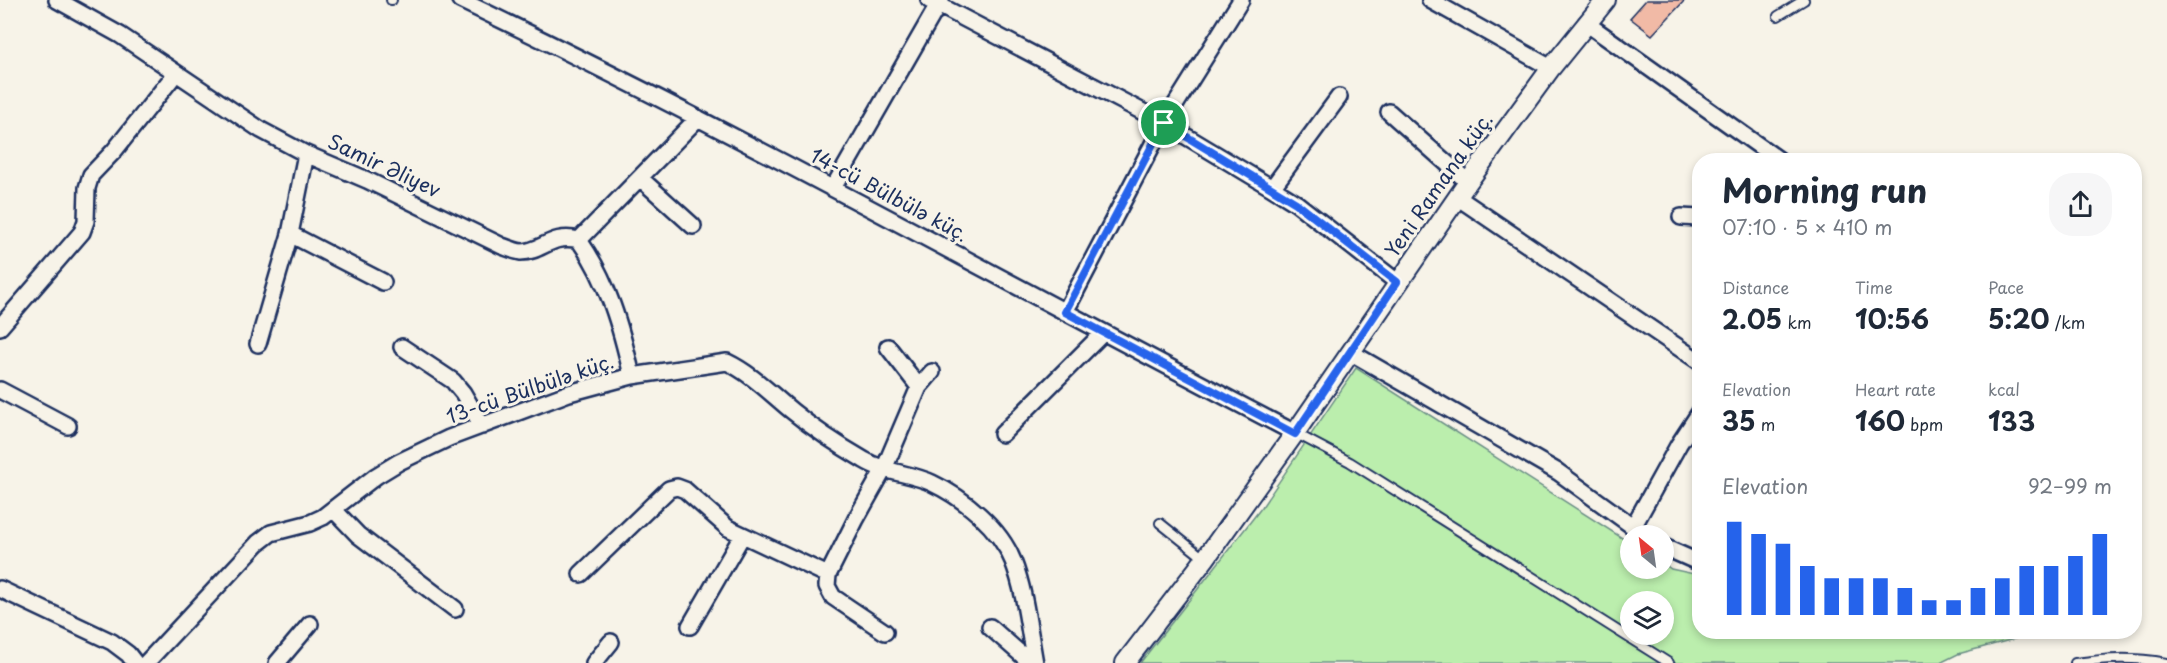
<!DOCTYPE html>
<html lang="en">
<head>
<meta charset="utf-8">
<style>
	body { margin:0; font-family:"Playpen Sans",sans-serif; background:#f6f6f7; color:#1f2937; height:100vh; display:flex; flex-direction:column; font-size:22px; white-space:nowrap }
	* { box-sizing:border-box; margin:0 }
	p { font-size:20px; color:#747a83 }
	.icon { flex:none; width:33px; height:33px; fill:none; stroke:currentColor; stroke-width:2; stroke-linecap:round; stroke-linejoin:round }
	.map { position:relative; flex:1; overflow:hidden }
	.details { position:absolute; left:1692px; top:153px; width:450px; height:486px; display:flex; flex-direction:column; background:#fff; border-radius:24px; box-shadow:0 3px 9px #0003 }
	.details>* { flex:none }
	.needle { width:39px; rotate:331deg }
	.buttons { position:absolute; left:1620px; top:525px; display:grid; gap:12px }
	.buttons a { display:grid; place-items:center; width:54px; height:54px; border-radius:50%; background:#fff; box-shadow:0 3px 9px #0003; font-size:30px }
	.pin { position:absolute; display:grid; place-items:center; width:51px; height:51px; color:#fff; margin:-26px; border:3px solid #fff; border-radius:50%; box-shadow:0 2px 6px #0007 }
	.round { display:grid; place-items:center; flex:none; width:63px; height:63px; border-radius:24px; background:#f6f6f7 }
	.head { display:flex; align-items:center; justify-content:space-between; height:102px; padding:0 30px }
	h1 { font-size:33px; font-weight:700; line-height:45px }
	.metrics { display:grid; grid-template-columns:repeat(3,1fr); gap:9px; height:102px; padding:6px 30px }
	.metrics div { display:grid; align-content:center }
	.metrics b { font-size:26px; font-weight:700 }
	.metrics small { font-size:16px; font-weight:400 }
	.metrics p { font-size:16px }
	.chart { height:168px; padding:12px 30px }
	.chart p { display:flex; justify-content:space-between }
	.chart svg { width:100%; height:108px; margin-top:6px; stroke:#2563eb; stroke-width:6 }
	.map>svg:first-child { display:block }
</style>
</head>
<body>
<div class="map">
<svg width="2167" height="663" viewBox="0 0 2167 663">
	<rect width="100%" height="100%" fill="#f7f3e8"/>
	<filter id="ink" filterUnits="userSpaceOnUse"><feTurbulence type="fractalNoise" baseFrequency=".0167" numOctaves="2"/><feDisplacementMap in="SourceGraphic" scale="12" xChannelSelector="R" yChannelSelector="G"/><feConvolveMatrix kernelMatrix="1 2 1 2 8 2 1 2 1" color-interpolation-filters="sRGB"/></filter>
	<g filter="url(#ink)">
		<!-- green -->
		<path fill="#bbeead" stroke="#6b8e86" stroke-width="1.5" fill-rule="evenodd" d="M1356,368L1630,543V568H1664V564L1671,569L1699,575L1700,632H2040L1958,654L1940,663H1140L1262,507ZM1630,602H1664V634H1630Z"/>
		<!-- building -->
		<path fill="#f1baa6" stroke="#1b2f5e" stroke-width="1.5" d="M1646,0H1685L1652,35L1630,18Z"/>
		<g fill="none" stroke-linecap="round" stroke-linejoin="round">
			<defs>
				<path id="service" d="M391,0H392
					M1778,16L1804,0
					M1295,433L1350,462L1669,663
					M1160,523L1205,559
					M2075,663C2109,658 2132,657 2167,663"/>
				<path id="minor" d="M57,0L120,35L261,130L306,154L367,180L502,246C508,248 514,251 521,252C542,252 551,233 579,240C608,281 621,327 632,376
					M460,0C743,135 1017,289 1295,433
					M929,0L1164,123L1272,188L1296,203L1397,282
					M1430,0L1551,68
					M1586,23L1779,160
					M1389,112L1468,182
					M640,178L693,226
					M833,188L941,0
					M1272,188L1339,97
					M1457,197L1700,362
					M1681,217L1700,218
					M290,234L383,282
					M579,240L698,118
					M1065,312L1164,123L1241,0
					M0,327L82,232L86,221L87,188L91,175L114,151L176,73
					M258,344L290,234L306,154
					M402,347L453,381L463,393L482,426
					M888,347L919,387
					M1350,352L1558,472L1646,536
					M0,390L68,426
					M1002,434L1103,333
					M334,510L358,535L455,609
					M1633,527L1679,444L1700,412
					M1664,547L1700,563
					M581,574L669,489L677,487L685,490L728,528L828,575
					M0,589L112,642L128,654L135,663
					M690,626L742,536
					M990,627L1031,663
					M885,632L833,597L827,586L828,575L856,519L884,469L919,387L932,372
					M146,663L258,543L271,533L310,523L323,517L376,476L399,462L449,438L569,393L632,376L727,362C752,374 771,394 792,411C814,429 840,446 864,460C885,473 911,473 932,483C964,498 1000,528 1013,561C1025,591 1029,631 1035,663
					M277,663L310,624
					M594,663L611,642"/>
				<path id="tertiary" d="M1125,663L1205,559L1295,433L1468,182L1551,68L1606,0"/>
			</defs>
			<!-- service casing -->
			<use href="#service" stroke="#1b2f5e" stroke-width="12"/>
			<!-- minor casing -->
			<use href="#minor" stroke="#1b2f5e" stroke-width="20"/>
			<!-- tertiary casing -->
			<use href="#tertiary" stroke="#1b2f5e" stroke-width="22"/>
			<!-- service -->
			<use href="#service" stroke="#f7f3e8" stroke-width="8"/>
			<!-- minor -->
			<use href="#minor" stroke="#f7f3e8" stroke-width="15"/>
			<!-- tertiary -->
			<use href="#tertiary" stroke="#f7f3e8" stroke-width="18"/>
		</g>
	</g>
	<g fill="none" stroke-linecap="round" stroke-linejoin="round" filter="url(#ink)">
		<defs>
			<path id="route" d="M1164,123L1296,203L1397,282L1295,434L1065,312Z"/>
		</defs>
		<!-- route casing -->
		<use href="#route" stroke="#fff" stroke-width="12"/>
		<!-- route -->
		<use href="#route" stroke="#2563eb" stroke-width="8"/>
	</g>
	<g text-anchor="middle" stroke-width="6" stroke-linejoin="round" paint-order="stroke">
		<!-- street labels -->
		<g font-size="20" fill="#1b2f5e" stroke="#f7f3e8">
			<text transform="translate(384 166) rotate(25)" y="7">Samir Əliyev</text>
			<text transform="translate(1439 185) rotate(-55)" y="7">Yeni Ramana küç.</text>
			<text transform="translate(889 195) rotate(28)" y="7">14-cü Bülbülə küç.</text>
			<text transform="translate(530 389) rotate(-19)" y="7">13-cü Bülbülə küç.</text>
		</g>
	</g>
</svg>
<div class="buttons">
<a><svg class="needle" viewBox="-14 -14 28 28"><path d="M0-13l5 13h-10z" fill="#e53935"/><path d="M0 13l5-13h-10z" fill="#747a83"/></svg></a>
<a><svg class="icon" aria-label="layers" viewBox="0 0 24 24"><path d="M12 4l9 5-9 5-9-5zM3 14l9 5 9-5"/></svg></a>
</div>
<div class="pin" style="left:1164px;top:123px;background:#1e9e55"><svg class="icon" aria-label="arrive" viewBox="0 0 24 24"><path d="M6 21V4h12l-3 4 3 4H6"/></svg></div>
<section class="details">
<div class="head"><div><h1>Morning run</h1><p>07:10 · 5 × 410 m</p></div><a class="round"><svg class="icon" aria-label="share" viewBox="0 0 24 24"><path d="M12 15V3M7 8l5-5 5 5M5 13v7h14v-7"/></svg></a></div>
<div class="metrics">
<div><p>Distance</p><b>2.05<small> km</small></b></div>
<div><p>Time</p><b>10:56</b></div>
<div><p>Pace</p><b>5:20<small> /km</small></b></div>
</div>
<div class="metrics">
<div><p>Elevation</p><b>35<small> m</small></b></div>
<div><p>Heart rate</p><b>160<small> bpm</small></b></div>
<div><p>kcal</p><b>133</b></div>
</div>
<div class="chart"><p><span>Elevation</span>92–99 m</p>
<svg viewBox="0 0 160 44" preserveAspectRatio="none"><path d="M5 44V6M15 44V11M25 44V15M35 44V24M45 44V29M55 44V29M65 44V29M75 44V33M85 44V38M95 44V38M105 44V33M115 44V29M125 44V24M135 44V24M145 44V20M155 44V11"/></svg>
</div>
</section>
</div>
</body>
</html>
